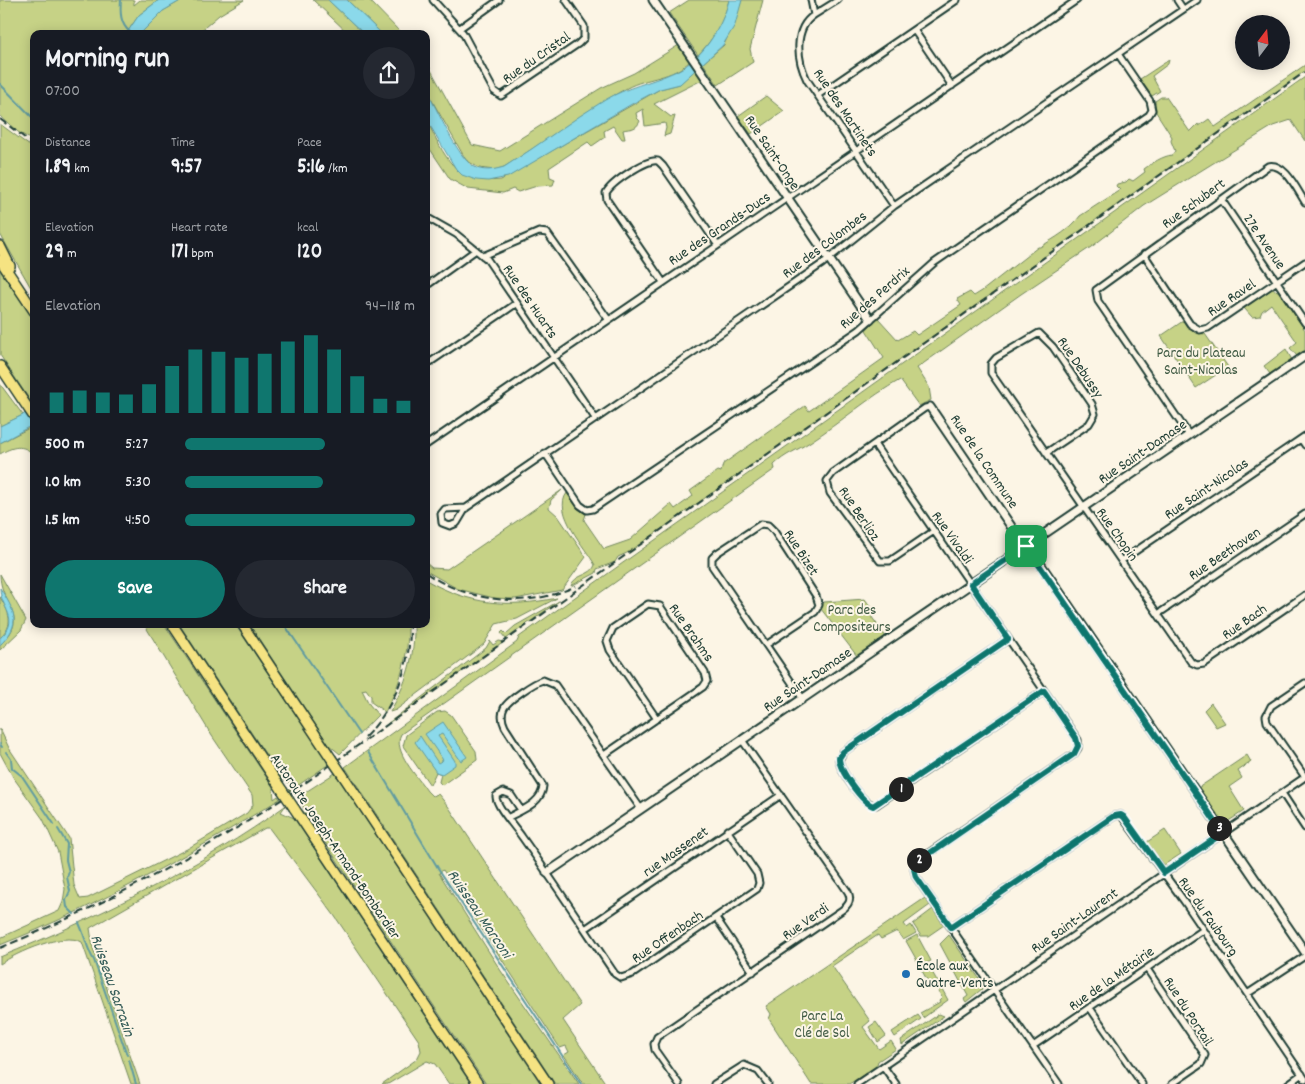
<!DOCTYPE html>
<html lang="en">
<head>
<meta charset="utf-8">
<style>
	body { margin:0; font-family:Dekko,sans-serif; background:#242831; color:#f1f3f6; height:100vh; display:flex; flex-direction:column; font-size:19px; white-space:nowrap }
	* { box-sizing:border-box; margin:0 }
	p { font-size:16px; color:#9ea1a6 }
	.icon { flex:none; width:28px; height:28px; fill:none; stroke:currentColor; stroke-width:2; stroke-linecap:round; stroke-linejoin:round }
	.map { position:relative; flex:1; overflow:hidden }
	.sheet { position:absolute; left:30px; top:30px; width:400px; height:598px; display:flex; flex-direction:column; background:#171b24; border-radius:10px; box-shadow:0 2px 12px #0003 }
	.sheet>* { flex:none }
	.needle { width:32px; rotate:16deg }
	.controls { position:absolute; left:1235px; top:15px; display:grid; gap:10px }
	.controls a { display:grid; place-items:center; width:55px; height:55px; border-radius:50%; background:#171b24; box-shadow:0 2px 12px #0003; font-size:25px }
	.pin { position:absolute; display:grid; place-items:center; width:42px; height:42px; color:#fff; margin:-21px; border-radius:10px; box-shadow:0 2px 8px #0006 }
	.km { position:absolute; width:25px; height:25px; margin:-12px; border-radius:50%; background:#222; color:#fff; font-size:14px; line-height:25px; text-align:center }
	.round { display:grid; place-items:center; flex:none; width:52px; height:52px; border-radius:26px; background:#242831 }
	.overview { display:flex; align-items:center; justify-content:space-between; height:85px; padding:0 15px }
	h1 { font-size:28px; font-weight:700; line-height:38px }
	.stats { display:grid; grid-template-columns:repeat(3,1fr); gap:8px; height:85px; padding:5px 15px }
	.stats div { display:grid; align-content:center }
	.stats b { font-size:21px; font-weight:700 }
	.stats small { font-size:14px; font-weight:400 }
	.stats p { font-size:14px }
	.chart { height:140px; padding:10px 15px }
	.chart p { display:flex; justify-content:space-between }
	.chart svg { width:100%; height:90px; margin-top:5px; stroke:#0f766e; stroke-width:6 }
	.action { display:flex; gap:10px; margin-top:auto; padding:10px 15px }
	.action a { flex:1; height:58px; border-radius:30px; background:#0f766e; color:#fff; font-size:20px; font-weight:700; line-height:58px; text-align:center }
	.action a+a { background:#242831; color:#f1f3f6 }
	ul { padding:0 15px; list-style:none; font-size:16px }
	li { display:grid; grid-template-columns:80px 60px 1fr; align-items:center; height:38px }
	li i { height:12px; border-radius:6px; background:#0f766e }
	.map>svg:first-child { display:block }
</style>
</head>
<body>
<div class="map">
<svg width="1305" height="1084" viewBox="0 0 1305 1084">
	<rect width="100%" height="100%" fill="#fcf5e5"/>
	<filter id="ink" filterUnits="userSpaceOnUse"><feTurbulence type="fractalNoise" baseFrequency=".02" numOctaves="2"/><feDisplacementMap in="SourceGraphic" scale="10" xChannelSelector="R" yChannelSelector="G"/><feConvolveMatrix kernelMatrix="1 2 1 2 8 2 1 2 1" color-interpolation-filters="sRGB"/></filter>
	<g filter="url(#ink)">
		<!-- green -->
		<path fill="#c6d286" stroke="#72885d" d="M0,0H134V5L140,0H159L139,15L126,34H34V141L18,132L0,116Z
			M182,0H244L219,15L197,34H140L163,11Z
			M313,0H328L364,34H349Z
			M347,0H369L402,34H382Z
			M689,0H729C724,21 713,40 698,55L669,13Z
			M742,0H763L750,49L753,62L718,85L703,63L724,45Z
			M679,45L690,61C672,79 647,77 627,88C584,111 545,142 504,167L494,170L479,168L466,160L426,90V61L472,145L500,151L601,88L634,73Z
			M1169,60L1168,64L1152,76L1160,91L1152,96L1140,79Z
			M1305,65V71L629,552L618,557L615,562L597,569L596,573L571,586C574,574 592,576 595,565C586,548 552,512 567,493L578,509L586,514L584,520L604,549L630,540L671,504L675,509L693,496L690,491L718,471L721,472L723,464L805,406L809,411L884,358L866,330L878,318L898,340L913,331L917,335L961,305L957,299L970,292L974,296L982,291L1038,247H1040C1055,238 1071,229 1080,216L1120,190L1116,186L1117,184L1126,182L1129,179L1133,181L1145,172L1144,169C1152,163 1163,156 1172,155L1175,151L1171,141L1172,137L1156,112L1155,101L1161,97H1166L1190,132L1198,124L1199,126L1209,119L1215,127Z
			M695,69L702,80L654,104L671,117L675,116L670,134L664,136L666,128L665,123L645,126L643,109L636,113L637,118L640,121C636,130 631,128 623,130L625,139H622L613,126L604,131L605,137L592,146L588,142L549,168L550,177L555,179L553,185L537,186L518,192L513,189L503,193L468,189L450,179L426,143V119C445,156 454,185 501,180L660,89L680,84Z
			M1305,77V141L1291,120L1273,126L1144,206L1094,245L1021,294L917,368L929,387L931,400L919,406L900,380C869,397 841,422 810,442C798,450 785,454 774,465L775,469L401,734C392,751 418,777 427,791L432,796L438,794L448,806L580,1005L563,1020L606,1084H583L564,1055L569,1052L566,1046L560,1048L443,870L439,873L501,971L579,1084H555L345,767L517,642L519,637Z
			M766,96L784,111L751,134L738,116Z
			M0,124L34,149V293L0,234Z
			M0,270L34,320L33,405L0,355Z
			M1272,289L1278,291L1305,330V351L1297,356L1290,348L1297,342L1271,304L1262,311L1260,316L1252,317L1244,308Z
			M1183,321L1195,333L1205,334L1228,367L1196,388L1161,336Z
			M1286,349L1292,360L1270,374L1264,366Z
			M0,384L23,415L0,426Z
			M31,427L34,432V455C23,443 12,447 0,454V443Z
			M562,490L551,500L549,508L558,516L586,557L562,590L515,599L494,598L458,589L426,571V563L432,568L447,569Z
			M0,574L26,620L21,630L0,650V645C32,615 0,606 0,574Z
			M426,580C470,605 508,608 557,598L517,619L496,624L484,644L475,651L396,710L390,712C406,684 415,657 414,624H426Z
			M0,597C9,612 15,625 0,638Z
			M865,599L873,610L869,613L886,637L857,656L821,609L824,602Z
			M559,601L506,639L501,633L503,631L506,634L515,626Z
			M144,624H164L273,787L274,799L278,796L280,799C190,854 99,906 0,945V938L59,911L63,902L65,889L58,852L43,819L13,777L0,753V729L9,748L69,838L74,885L80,899L88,898L187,849L247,813L253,805L252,795L212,736Z
			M179,624H235L329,764L290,791L289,790L294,786L282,779Z
			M249,624H408C409,655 400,685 385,712L371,702V696L366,689L362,690L369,704L378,715L340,754L329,745Z
			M490,641L493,645L499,641L504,642L387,724L486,648Z
			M1211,703L1225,723L1216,727L1204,710Z
			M445,711L451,715L476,751L477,760L442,785L439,782L441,774L436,772L430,785L403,746L406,735L437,712Z
			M1247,755L1251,762L1238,771L1242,778L1229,787L1244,811L1221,826L1198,788Z
			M335,773L541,1084H486L304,811L301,795Z
			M285,806L281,812L294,818L471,1084H449L435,1064L427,1061L388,1084H382L417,1059L421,1051L419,1041L334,915L269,828H265L90,928L93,948L140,1084H131L82,942C64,931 16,953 0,964V957C94,919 203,866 285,806Z
			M1165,830L1181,854L1164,865L1147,842Z
			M925,898L930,905L904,924L907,928L911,925L916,933L903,940L897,931L881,939L878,935L832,966L870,1021L863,1027L879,1049L891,1041L896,1049L878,1061L876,1067L849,1084H811L769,1019L771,1014L766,1006Z
			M933,909L944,925L928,936H921L913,924Z
			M917,935L931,961L920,966L906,941Z
			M949,935L983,984L982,989L966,1002L964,999L968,996L940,944Z
			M928,965L939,984L932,989L921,969Z
			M942,989L948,1000L923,1018L920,1013L940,1002L939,1000L942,997L938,991Z
			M939,1014L944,1016L902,1045L901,1040Z
			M918,1015L921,1019L895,1037L892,1032Z
			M876,1022L886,1036L878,1042L869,1027Z"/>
		<!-- water -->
		<path fill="#8bd9ea" stroke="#609ba1" d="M159,0H182L163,11L140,34H126L139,15Z
			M328,0H347L382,34H364Z
			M729,0H742L735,25L723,45L680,84L660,89L630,105L508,177L488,181L476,180L462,175L456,169L426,119V90C437,108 457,157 473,166C482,172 494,170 504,167C538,146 570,121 605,100C627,87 650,83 672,73C701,62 722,28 729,0Z
			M34,404V424L0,443V426L23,415Z
			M0,588C15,611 22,624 0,645V638C22,619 0,608 0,588Z
			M443,722L467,757L461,761L442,734L438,736L455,761V765L442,774L436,772L415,742L420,736L438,763L443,760L425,734Z"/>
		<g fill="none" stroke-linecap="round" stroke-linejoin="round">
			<!-- stream -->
			<path stroke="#609ba1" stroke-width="2" d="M121,0C120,12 120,24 130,32
				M0,84L34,119
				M284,624L359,734
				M0,744L2,747
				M6,752L11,759L12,768L22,776L54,824
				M368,752L438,868L581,1084
				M58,829L67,844L66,860L69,872L67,877L70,891L66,900L67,907L74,914
				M79,923C85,935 87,950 94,960L127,1055
				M129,1060L136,1084"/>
			<defs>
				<path id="street" d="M433,0L463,33L494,91L501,96L578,44L584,38V26L566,0
					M811,0L814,15C793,29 797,60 807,80L894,206
					M1177,0L1183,9
					M814,15L838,0
					M460,28L499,0
					M914,30L952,86
					M818,95L957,0
					M1221,199L1305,323
					M426,217L456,234L487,259L595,418
					M1144,254L1190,324L1200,330L1208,328L1305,262
					M483,256L539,232L547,233L608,319
					M663,282L607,200L606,193C611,183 647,158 658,161L663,166L717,244
					M426,286L476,250
					M426,365L517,303
					M930,407L925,408L833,473L827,481L830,493L880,561H890L934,531
					M1189,435L1098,301L1096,290L1268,166C1285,162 1297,190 1305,202
					M1301,439L1305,445
					M874,444L1078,740V748L1074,754L923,857L914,869L916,877L1059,1084
					M426,445L1077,0
					M545,453L580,505L587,510L593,509L859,330L934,263L1149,115L1152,110L1150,101L1118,54
					M1046,453L1089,424L1095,414L1092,404L1053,347L1039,333L996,358L991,364V373L1191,662L1197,665L1204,664L1305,595
					M466,508L445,509L441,514L442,523L450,526L457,523L466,508L822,264L894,206L1197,0
					M1121,561L1305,436
					M1158,614L1305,514
					M1008,639L843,752L839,760C841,772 863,806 876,805L1044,691
					M766,645L815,612L819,605L816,596L774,531L768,525L761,524L717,553L712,558V566L803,699
					M604,755L703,687L707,681L705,673L660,606L648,604L613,628L607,641L610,650L657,719
					M1305,777L1267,722L1266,716L1271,706L1305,683
					M1282,793L1305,828
					M521,810L511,795L503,792L496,796C495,805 516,828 522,837C554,882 584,928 615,974L621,978L633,974L757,889L759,883L757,874L727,830
					M509,817C522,810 542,803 543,786L505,727C502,721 501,714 504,708C508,700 535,682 543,680L555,685L641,809
					M716,918L753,972
					M951,927L1114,816L1121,815L1184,901L1305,1079
					M585,929L781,795
					M1147,969L1205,1055L1201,1064L1172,1084
					M1247,994L1305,956
					M1090,1008L1142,1084
					M1033,1046L1203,930
					M883,1066L896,1084
					M679,1084L655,1050L654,1044L657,1037L842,910C849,905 852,900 848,892L742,740
					M714,1084L744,1065L758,1071L768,1084
					M857,1084L1305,777
					M1288,1084L1302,1074"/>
				<path id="secondary" d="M653,0L870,319
					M930,407L1021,541L1039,562L1305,952
					M547,873L1305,356"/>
				<path id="highway" d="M0,246L10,266
					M0,260L34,311
					M0,366L34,417
					M172,624L282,790
					M242,624L331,758
					M342,774L548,1084
					M294,808L478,1084"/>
			</defs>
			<!-- street casing -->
			<use href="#street" stroke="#1f3d34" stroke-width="9"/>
			<!-- secondary casing -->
			<use href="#secondary" stroke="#1f3d34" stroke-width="11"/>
			<!-- highway casing -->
			<use href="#highway" stroke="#1f3d34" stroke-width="12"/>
			<!-- street -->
			<use href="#street" stroke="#fcf5e5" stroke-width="5"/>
			<!-- secondary -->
			<use href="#secondary" stroke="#fcf5e5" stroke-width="7"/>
			<!-- highway -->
			<use href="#highway" stroke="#f5e382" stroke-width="9"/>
			<!-- rail -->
			<path stroke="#1f3d34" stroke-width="2" stroke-dasharray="8 4" stroke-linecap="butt" d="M0,119L34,145
				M426,573C471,603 527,609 576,586
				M365,737C395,707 411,666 410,624
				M0,948C100,907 194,857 284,798L1305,72"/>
			<defs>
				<path id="highway-bridge" d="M331,758L342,774
					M282,790L294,808"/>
			</defs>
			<!-- highway-bridge casing -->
			<use href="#highway-bridge" stroke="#1f3d34" stroke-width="12" stroke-linecap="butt"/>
			<!-- highway-bridge -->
			<use href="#highway-bridge" stroke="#f5e382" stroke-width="9"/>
		</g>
	</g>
	<g fill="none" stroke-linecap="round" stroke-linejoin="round" filter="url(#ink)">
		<defs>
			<path id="route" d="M1026,546L1223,833L1164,873L1124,817L1121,815L1114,816L951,927L916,877L914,869L917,862L1074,754L1078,746L1076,738L1044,691L873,806C862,802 839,770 839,758L843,752L1008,639L971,584Z"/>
		</defs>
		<!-- route casing -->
		<use href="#route" stroke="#fff" stroke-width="10"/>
		<!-- route -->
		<use href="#route" stroke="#0f766e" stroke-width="6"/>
	</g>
	<!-- markers -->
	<circle fill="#1f6fb2" stroke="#fcf5e5" stroke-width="2" cx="906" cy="974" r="5"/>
	<g text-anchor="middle" stroke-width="4" stroke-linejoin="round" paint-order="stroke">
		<!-- street labels -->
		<g font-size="15" fill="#1f3d34" stroke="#fcf5e5">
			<text transform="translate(536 57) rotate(-35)" y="5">Rue du Cristal</text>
			<text transform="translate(846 112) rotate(56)" y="5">Rue des Martinets</text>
			<text transform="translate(773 152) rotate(56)" y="5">Rue Saint-Onge</text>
			<text transform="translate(1193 203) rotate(-36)" y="5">Rue Schubert</text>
			<text transform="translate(719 228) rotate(-34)" y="5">Rue des Grands-Ducs</text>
			<text transform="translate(1265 241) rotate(56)" y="5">27e Avenue</text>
			<text transform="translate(824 244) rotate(-37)" y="5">Rue des Colombes</text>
			<text transform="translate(874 297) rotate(-41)" y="5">Rue des Perdrix</text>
			<text transform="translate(1231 297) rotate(-34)" y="5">Rue Ravel</text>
			<text transform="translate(531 301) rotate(56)" y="5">Rue des Huarts</text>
			<text transform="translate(1081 367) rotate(56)" y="5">Rue Debussy</text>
			<text transform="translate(1142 451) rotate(-34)" y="5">Rue Saint-Damase</text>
			<text transform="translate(985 461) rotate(56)" y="5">Rue de la Commune</text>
			<text transform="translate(1206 488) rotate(-34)" y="5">Rue Saint-Nicolas</text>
			<text transform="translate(860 513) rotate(56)" y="5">Rue Berlioz</text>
			<text transform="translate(1118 534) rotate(55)" y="5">Rue Chopin</text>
			<text transform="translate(953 537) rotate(55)" y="5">Rue Vivaldi</text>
			<text transform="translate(802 552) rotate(57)" y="5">Rue Bizet</text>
			<text transform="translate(1224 553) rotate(-34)" y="5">Rue Beethoven</text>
			<text transform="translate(1244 621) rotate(-35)" y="5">Rue Bach</text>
			<text transform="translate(692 632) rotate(55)" y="5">Rue Brahms</text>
			<text transform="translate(807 679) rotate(-34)" y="5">Rue Saint-Damase</text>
			<text transform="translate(336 846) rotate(56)" y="5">Autoroute Joseph-Armand-Bombardier</text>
			<text transform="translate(675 851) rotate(-35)" y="5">rue Massenet</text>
			<text transform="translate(1209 916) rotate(55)" y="5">Rue du Faubourg</text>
			<text transform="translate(1074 920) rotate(-35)" y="5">Rue Saint-Laurent</text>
			<text transform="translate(805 921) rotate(-35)" y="5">Rue Verdi</text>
			<text transform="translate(667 936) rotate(-34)" y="5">Rue Offenbach</text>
			<text transform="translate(1111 978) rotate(-35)" y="5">Rue de la Métairie</text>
			<text transform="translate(1189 1011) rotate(57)" y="5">Rue du Portail</text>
		</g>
		<!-- park labels -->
		<g font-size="15" fill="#405b44" stroke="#fcf5e5">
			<text x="1201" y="357">Parc du Plateau<tspan x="1201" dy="17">Saint-Nicolas</tspan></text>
			<text x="852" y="614">Parc des<tspan x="852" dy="17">Compositeurs</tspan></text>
			<text x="822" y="1020">Parc La<tspan x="822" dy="17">Clé de Sol</tspan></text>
		</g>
		<!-- poi labels -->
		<g font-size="15" fill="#1f3d34" stroke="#fcf5e5" text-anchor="start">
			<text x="916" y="970">École aux<tspan x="916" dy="17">Quatre-Vents</tspan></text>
		</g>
		<!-- water labels -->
		<g font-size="16" font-style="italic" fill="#355c58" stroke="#fcf5e5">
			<text transform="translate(481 913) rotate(56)" y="6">Ruisseau Marconi</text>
			<text transform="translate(114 985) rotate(71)" y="6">Ruisseau Sarrazin</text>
		</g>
	</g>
</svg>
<div class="controls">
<a><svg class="needle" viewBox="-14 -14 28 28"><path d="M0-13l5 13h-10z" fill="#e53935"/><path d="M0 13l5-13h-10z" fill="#9ea1a6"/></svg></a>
</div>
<div class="pin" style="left:1026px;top:546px;background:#1e9e55"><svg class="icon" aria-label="arrive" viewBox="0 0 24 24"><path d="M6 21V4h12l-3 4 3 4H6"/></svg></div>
<b class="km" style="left:901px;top:789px">1</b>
<b class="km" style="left:919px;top:860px">2</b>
<b class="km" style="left:1219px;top:828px">3</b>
<section class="sheet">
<div class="overview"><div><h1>Morning run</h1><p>07:00</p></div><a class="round"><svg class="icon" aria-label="share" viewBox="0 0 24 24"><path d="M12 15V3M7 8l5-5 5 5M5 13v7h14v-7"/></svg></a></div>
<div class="stats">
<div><p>Distance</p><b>1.89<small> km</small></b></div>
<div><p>Time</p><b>9:57</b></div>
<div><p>Pace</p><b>5:16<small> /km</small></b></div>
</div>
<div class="stats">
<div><p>Elevation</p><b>29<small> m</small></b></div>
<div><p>Heart rate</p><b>171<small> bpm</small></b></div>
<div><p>kcal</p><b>120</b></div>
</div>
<div class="chart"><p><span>Elevation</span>94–118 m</p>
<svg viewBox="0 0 160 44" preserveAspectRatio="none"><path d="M5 44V34M15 44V33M25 44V34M35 44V35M45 44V30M55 44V21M65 44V13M75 44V14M85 44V17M95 44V15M105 44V9M115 44V6M125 44V13M135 44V26M145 44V37M155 44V38"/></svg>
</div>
<ul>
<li><b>500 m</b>5:27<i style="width:61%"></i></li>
<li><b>1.0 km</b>5:30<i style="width:60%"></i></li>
<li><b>1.5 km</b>4:50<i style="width:100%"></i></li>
</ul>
<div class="action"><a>Save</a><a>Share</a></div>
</section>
</div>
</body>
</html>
